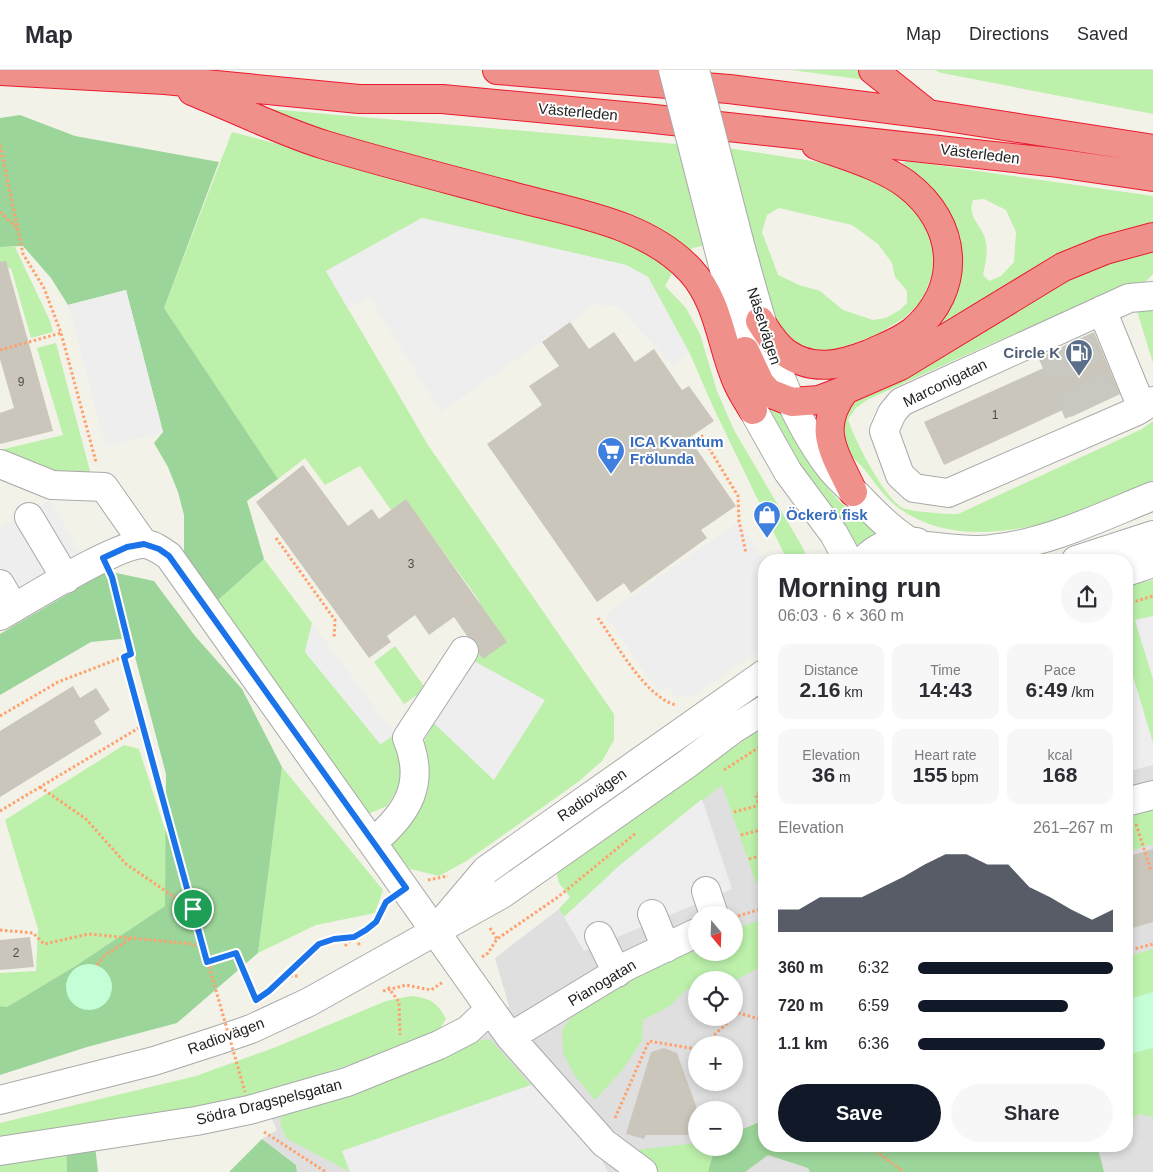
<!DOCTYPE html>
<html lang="en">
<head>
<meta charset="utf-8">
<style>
	body { margin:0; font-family:Helvetica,sans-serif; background:#f7f7f7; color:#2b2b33; height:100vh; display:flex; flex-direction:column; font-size:19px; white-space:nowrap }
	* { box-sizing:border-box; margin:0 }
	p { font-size:16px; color:#7c7c81 }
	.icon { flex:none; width:28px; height:28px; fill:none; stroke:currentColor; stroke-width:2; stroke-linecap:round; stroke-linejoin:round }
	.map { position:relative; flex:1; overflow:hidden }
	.details { position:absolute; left:758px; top:484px; width:375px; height:598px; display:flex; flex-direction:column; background:#fff; border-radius:20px; box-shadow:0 2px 8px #0003 }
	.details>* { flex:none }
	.needle { width:32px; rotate:161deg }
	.controls { position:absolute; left:688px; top:836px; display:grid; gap:10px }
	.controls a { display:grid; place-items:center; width:55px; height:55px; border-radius:50%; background:#fff; box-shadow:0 2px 8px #0003; font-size:25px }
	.pin { position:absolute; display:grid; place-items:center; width:42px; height:42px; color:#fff; margin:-21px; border:2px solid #fff; border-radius:50%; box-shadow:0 1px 5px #0007 }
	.round { display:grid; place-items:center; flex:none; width:52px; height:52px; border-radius:26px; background:#f7f7f7 }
	.summary { display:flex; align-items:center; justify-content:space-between; height:85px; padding:0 20px }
	h1 { font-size:28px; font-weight:700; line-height:38px }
	.metrics { display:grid; grid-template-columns:repeat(3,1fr); gap:8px; height:85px; padding:5px 20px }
	.metrics div { display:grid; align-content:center; border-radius:12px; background:#f7f7f7; text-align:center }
	.metrics b { font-size:21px; font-weight:700 }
	.metrics small { font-size:14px; font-weight:400 }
	.metrics p { font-size:14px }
	.chart { height:140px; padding:10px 20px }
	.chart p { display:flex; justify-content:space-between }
	.chart svg { width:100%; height:90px; margin-top:5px; fill:#111827; opacity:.7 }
	.primary-button { display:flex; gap:10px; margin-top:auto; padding:10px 20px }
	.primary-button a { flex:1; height:58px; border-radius:30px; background:#111827; color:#fff; font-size:20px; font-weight:700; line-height:58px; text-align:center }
	.primary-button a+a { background:#f7f7f7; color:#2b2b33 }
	ul { padding:0 20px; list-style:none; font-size:16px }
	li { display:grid; grid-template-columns:80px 60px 1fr; align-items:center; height:38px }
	li i { height:12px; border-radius:6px; background:#111827 }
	header { display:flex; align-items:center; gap:30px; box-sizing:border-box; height:70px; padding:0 25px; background:#fff; border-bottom:1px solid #e1e1e2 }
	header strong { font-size:24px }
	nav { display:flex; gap:28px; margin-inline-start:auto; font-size:18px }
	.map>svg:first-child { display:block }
</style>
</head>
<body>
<header>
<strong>Map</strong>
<nav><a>Map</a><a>Directions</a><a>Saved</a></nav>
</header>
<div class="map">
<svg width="1153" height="1102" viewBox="0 0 1153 1102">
	<rect width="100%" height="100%" fill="#f3f2e8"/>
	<!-- residential -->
	<path fill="#e0dfdf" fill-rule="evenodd" d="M1153,510V1102H297L296,1095L262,1069L277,1060L271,1047L481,964L509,936L495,888L559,839L570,827L559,813L557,804L764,657V1075H1126V516ZM696,845H734V882H696ZM696,910H734V948H696ZM696,975H734V1012H696ZM696,1040H734V1078H696Z"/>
	<!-- grass -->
	<path fill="#bcf0ab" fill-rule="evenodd" d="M792,0H869L873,11Z
		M934,0H1153V44L942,3Z
		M269,39L734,79L825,93L864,103L888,113L927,149L936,183L933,202L922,231L904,248L874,266L836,280L817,281L800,277L782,265L771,247L747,167L692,178L687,186L322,63ZM779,138L852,155L878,174L892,193L895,207L907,221V233L900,240L886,248L873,250L843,240L820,221L799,215L778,205L762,162L767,145Z
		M232,62L398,105L642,175L675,198L665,216L686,238L700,264L717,321L734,360L803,478L807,490H787L714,339L690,284L648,207L626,195L422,148L326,201L428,375L614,644V670L602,691L578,712L468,790L439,806L410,799L392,777V765L423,673L434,653L494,710L471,570L466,559L484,545L478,529L406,430L391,440L360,396L325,415L305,388L278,409L164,238Z
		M908,91L1153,126V155C1056,170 1003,221 925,272C933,258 957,221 959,207C969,161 945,123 906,101L903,93ZM984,129L1006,140L1016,162L1014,192L1001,206L989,211L983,205C985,195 988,183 986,173C984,156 966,148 973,130Z
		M1153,175V204L1144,213C1049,247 958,288 867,330L856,338L848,349C854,369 884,428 903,438C912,442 947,444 958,444L1142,359L1153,351V412C1082,445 972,490 900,439C886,429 875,413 865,400C859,393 849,385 845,377C839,363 842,345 848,333L1029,224Z
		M0,177H15L50,251L53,262L31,268L11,198L0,200Z
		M1153,236V293L1137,241L1124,244Z
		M56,273L91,405L82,408L0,389V380L63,365L37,278Z
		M761,333L779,338L820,409L838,430L883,468L857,485L801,401Z
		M264,489L312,553L305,582L381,674L395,664L403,692L399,717L387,736L368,744L217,531Z
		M1153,510V546L1135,550L1153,609V673L1126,583V516Z
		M395,576L426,619L404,634L374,592Z
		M764,657V810L756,813L722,715L619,796L564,847L559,839L570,827L559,813L557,804L601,767Z
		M124,675L139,679L166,763L165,836L77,895L7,937L0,936V903L36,901L38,859L5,750Z
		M282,697L383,820L375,843L316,855L258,883Z
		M1153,740V774L1126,782V747Z
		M764,848V895L734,911L696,910V919H687L670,936L643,950L642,971L623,999L595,1030L575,1006L563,983L562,960L579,937L696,875V882H734V860Z
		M1153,879V1047L1139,1044L1126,1054V887Z
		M411,926C429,928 438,932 446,949L440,958L430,965L383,984L218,1038L0,1071V1053L196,1006L276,977L386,931Z
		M472,969L491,970L531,1015L343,1081L350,1102L286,1068L280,1053L282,1043Z
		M696,1073V1078H715L708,1102H657L636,1080Z
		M66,1078L67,1102H0V1088Z"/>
	<!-- forest -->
	<path fill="#9cd599" d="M20,45L75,66L219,92L164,238L278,409L247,431L264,489L217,531L184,484V445L178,422L168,397L154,373L163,362L126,220L68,235L51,208L23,176L0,177V48Z
		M107,501L154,511L195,566L242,619L282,697L258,883L177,953L87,977L0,1005V936L7,937L77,895L165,836L166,704L130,568L91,572L0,625V564Z
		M764,1050V1075H1097L1104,1102H810L808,1098L768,1085L745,1102H708L715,1078H734V1063Z
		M262,1069L296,1095L297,1102H229Z
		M95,1075L98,1102H67L66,1078Z"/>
	<!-- park -->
	<path fill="#c4fed7" d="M66 917a23 23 0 1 1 46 0a23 23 0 1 1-46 0Z
		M1153,922V978L1126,985V930Z"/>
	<!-- parking -->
	<path fill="#eee" d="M422,148L626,195L648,207L690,284L672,295L618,237L596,234L441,342L369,227L348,239L326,201Z
		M126,220L163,362L106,377L68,235Z
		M50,430L84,489L0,537V458Z
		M739,451L764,490V577L692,627L675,626L669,616L658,621L605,545Z
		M1153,546V609L1135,550Z
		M312,553L395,664L380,674L305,582Z
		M1126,583L1153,673V695L1126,702Z
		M474,591L545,630L494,710L434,653Z
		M702,729L732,819L584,881L564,847L619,796Z
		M531,1015L599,1085L608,1102H350L342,1081Z"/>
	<!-- building -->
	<path fill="#cbc6bb" d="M6,191L53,361L0,374V343L14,338L0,289V192Z
		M570,252L589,279L614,262L635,292L654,279L682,320L689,316L714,351L689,368L736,436L701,460L707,468L631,523L624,513L597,532L487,374L542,335L529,316L559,296L542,272Z
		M1094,262L1120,324L1071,347L1067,338L944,395L924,352L1048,296L1043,286Z
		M303,395L348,456L372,439L379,449L406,429L507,572L483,589L479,583L478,574L467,566L454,547L429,565L415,545L387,566L391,572L369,588L256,432Z
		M73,616L80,628L96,618L110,640L94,651L102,664L0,727V661Z
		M1153,779V852L1126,860V787Z
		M30,867L34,897L0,900V870Z
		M664,978L677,983L696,1036V1065H646L644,1069L626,1064L651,982Z"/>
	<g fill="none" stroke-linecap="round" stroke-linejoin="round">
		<!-- minor-tunnel -->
		<path stroke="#c9c8c0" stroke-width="28" stroke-dasharray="28 14" stroke-linecap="butt" d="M1077,270L1104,331
			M1051,282L1078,343"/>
		<defs>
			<path id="minor" d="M739,171C761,250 780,333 831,399C840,410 851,419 861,429C876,445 890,459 909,471
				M718,176L745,281V304L753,340L788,402L834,464L848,490
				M1153,226L1129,228L901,332L892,343L884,361L900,405L914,418L948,423L1137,341L1153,331
				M1102,240L1142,338
				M0,394L52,415L104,417L144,474
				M29,447L66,509
				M926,476C948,478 970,482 992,479C1048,473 1101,447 1153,426
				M864,490C878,475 896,469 917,472
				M1076,490L1153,465
				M1126,502L1153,493
				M0,514L14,538
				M0,546C27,531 119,472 145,474C154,475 162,481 169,486L510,967L604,1073L643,1102
				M1126,732L1153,725
				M373,772C408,743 426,713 407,668L464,581
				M706,821L714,845
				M652,844L666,878
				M447,846L486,800L764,604
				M599,866L617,903
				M510,967L627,896L696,863
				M0,1030L154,991L219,970L251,959L309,932L502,824L687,694L732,660L764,640
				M0,1081L196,1051L249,1040L347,1012L439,975L468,960L490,939"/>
			<path id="highway" d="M497,0L729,19L928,44L1153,79
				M873,0L928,44
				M0,1L165,10L359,29H442L645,48L1050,92L1153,107
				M192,21C234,38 282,62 325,75C388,94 452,110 515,127C574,143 646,153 690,200C720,232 721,277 738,314C742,323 748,332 753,340
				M760,251C768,263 775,275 786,283C813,302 841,295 869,284C884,277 899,272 912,262C964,219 958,153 906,114C882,96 843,85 816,75
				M745,281L760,313L769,323L792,332L819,330L845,320L900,296L1063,197L1105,180L1153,167
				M845,320C815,359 835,383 853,422"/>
		</defs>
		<!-- minor casing -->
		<use href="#minor" stroke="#a9a9a9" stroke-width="30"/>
		<!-- highway casing -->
		<use href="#highway" stroke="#ec1a2f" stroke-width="30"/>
		<!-- path -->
		<path stroke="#ffa06d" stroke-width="3" stroke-dasharray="2.5 2.5" stroke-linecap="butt" d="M0,75L23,184L44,218L61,263L96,392
			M0,142L17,158
			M0,280L61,263
			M701,365L738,426L739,451L746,483
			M276,468L335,550L334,569
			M1126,534L1153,526
			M598,548C616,573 646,628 676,635
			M124,587L142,656
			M0,646L58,612L131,584L112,509
			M724,700L764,674
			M40,717L86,749L126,794L192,839
			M764,720L756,725L764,753
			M0,741L142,656L213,910
			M734,742L764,734
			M1136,754L1151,801
			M741,765L764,759
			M749,789L764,785
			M428,810L448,806
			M738,846L764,838
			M490,858L497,869
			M0,860L33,863L44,874L89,864L193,874L204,880
			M345,876L354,867L361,877
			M1126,881L1153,874
			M482,887L488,883L497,869L558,827L636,763
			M207,892L236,883L256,929
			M97,895L104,886L131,868
			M285,906H298
			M388,917L399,932L400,965
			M383,921L406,915L431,920L443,912
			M265,923C285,910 299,886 320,874C331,868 343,871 354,867C370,862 379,848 385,834
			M734,946L738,943L760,949L764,954
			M703,975L733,948
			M615,1048L649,971L696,979
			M264,1062L326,1102
			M867,1075L904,1102"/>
		<!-- minor -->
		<use href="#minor" stroke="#fff" stroke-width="28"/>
		<!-- highway -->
		<use href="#highway" stroke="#f0908a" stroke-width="28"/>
		<defs>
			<path id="minor-bridge" d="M673,0L718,176
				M695,0L739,171"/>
		</defs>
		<!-- minor-bridge casing -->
		<use href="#minor-bridge" stroke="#a9a9a9" stroke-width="30" stroke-linecap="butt"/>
		<!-- path-bridge -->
		<path stroke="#ffa06d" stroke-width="3" stroke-dasharray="2.5 2.5" stroke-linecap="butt" d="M213,910L245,1022"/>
		<!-- minor-bridge -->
		<use href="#minor-bridge" stroke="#fff" stroke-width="28"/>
	</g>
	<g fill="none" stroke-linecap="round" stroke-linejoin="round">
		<defs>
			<path id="route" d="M144,474L159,479L169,486L406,818L386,832L376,852L366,860L354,867L334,869L319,874L269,921L256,930L236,883L207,892L124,587L131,584L112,507L103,488L127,477Z"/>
		</defs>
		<!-- route casing -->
		<use href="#route" stroke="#fff" stroke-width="10"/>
		<!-- route -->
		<use href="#route" stroke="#1a73e8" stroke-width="6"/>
	</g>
	<!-- icons -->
	<defs>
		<symbol id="fuel-pin" viewBox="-11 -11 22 30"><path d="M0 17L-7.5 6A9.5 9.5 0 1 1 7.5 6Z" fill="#5c6f8a" stroke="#fff"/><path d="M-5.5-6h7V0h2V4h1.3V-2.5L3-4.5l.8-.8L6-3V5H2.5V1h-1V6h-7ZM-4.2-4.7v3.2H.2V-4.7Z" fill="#fff"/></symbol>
		<symbol id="supermarket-pin" viewBox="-11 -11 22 30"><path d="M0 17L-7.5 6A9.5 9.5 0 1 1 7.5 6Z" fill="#3f7fe0" stroke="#fff"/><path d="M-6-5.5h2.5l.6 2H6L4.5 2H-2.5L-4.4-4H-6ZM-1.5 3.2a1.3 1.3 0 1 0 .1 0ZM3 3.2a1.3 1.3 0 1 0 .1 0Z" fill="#fff"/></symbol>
		<symbol id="shop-pin" viewBox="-11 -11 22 30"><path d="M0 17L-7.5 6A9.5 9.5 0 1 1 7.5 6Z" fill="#3f7fe0" stroke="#fff"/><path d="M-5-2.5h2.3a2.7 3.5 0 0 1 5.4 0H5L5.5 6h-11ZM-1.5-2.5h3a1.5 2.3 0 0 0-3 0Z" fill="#fff"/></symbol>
	</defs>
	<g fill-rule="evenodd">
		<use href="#fuel-pin" x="1063" y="267" width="32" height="43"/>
		<use href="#supermarket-pin" x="595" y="365" width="32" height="43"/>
		<use href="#shop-pin" x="751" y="429" width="32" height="43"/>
	</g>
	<g text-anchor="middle" stroke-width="4" stroke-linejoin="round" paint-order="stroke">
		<!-- number labels -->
		<g font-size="12" fill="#4c4b48">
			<text x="21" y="316">9</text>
			<text x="995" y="349">1</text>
			<text x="411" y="498">3</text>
			<text x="16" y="887">2</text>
		</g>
		<!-- street labels -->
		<g font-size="15" fill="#222" stroke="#fff">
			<text transform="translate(578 42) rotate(5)" y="5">Västerleden</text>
			<text transform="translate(980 84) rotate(7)" y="5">Västerleden</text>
			<text transform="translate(764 256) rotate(72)" y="5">Näsetvägen</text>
			<text transform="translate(945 313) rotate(-26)" y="5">Marconigatan</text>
			<text transform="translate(592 725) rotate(-35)" y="5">Radiovägen</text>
			<text transform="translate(602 913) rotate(-31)" y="5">Pianogatan</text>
			<text transform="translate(226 966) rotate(-20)" y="5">Radiovägen</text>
			<text transform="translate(269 1032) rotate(-14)" y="5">Södra Dragspelsgatan</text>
		</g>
		<!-- service labels -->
		<g font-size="15" font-weight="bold" fill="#4e5e75" stroke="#fff" text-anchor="end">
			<text x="1060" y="288">Circle K</text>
		</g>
		<!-- shop labels -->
		<g font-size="15" font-weight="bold" fill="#366cbe" stroke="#fff" text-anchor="start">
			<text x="630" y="377">ICA Kvantum<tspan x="630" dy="17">Frölunda</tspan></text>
			<text x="786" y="450">Öckerö fisk</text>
		</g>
	</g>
</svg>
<div class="controls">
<a><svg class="needle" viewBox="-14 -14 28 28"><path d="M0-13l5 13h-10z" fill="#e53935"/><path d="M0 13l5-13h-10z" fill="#7c7c81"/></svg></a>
<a><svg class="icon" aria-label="locate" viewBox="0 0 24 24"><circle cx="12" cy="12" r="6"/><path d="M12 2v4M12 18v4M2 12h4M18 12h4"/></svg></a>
<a>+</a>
<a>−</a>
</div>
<div class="pin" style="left:193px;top:839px;background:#1e9e55"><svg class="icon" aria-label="arrive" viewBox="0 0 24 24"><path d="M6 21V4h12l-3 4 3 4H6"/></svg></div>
<section class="details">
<div class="summary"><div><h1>Morning run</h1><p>06:03 · 6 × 360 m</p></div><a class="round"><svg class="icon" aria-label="share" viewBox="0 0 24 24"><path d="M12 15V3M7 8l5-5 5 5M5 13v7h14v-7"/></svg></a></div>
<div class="metrics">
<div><p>Distance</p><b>2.16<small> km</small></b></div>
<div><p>Time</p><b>14:43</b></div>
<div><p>Pace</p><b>6:49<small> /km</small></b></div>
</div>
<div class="metrics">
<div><p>Elevation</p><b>36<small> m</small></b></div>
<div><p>Heart rate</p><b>155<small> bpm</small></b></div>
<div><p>kcal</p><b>168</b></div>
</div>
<div class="chart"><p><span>Elevation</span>261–267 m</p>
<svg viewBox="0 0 160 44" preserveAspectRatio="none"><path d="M0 44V33L10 33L20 27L30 27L40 27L50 22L60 17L70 11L80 6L90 6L100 11L110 11L120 22L130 27L140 33L150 38L160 33V44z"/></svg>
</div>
<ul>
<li><b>360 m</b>6:32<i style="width:100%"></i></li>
<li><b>720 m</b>6:59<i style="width:77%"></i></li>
<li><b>1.1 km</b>6:36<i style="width:96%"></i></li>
</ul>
<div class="primary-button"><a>Save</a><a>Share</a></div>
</section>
</div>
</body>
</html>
